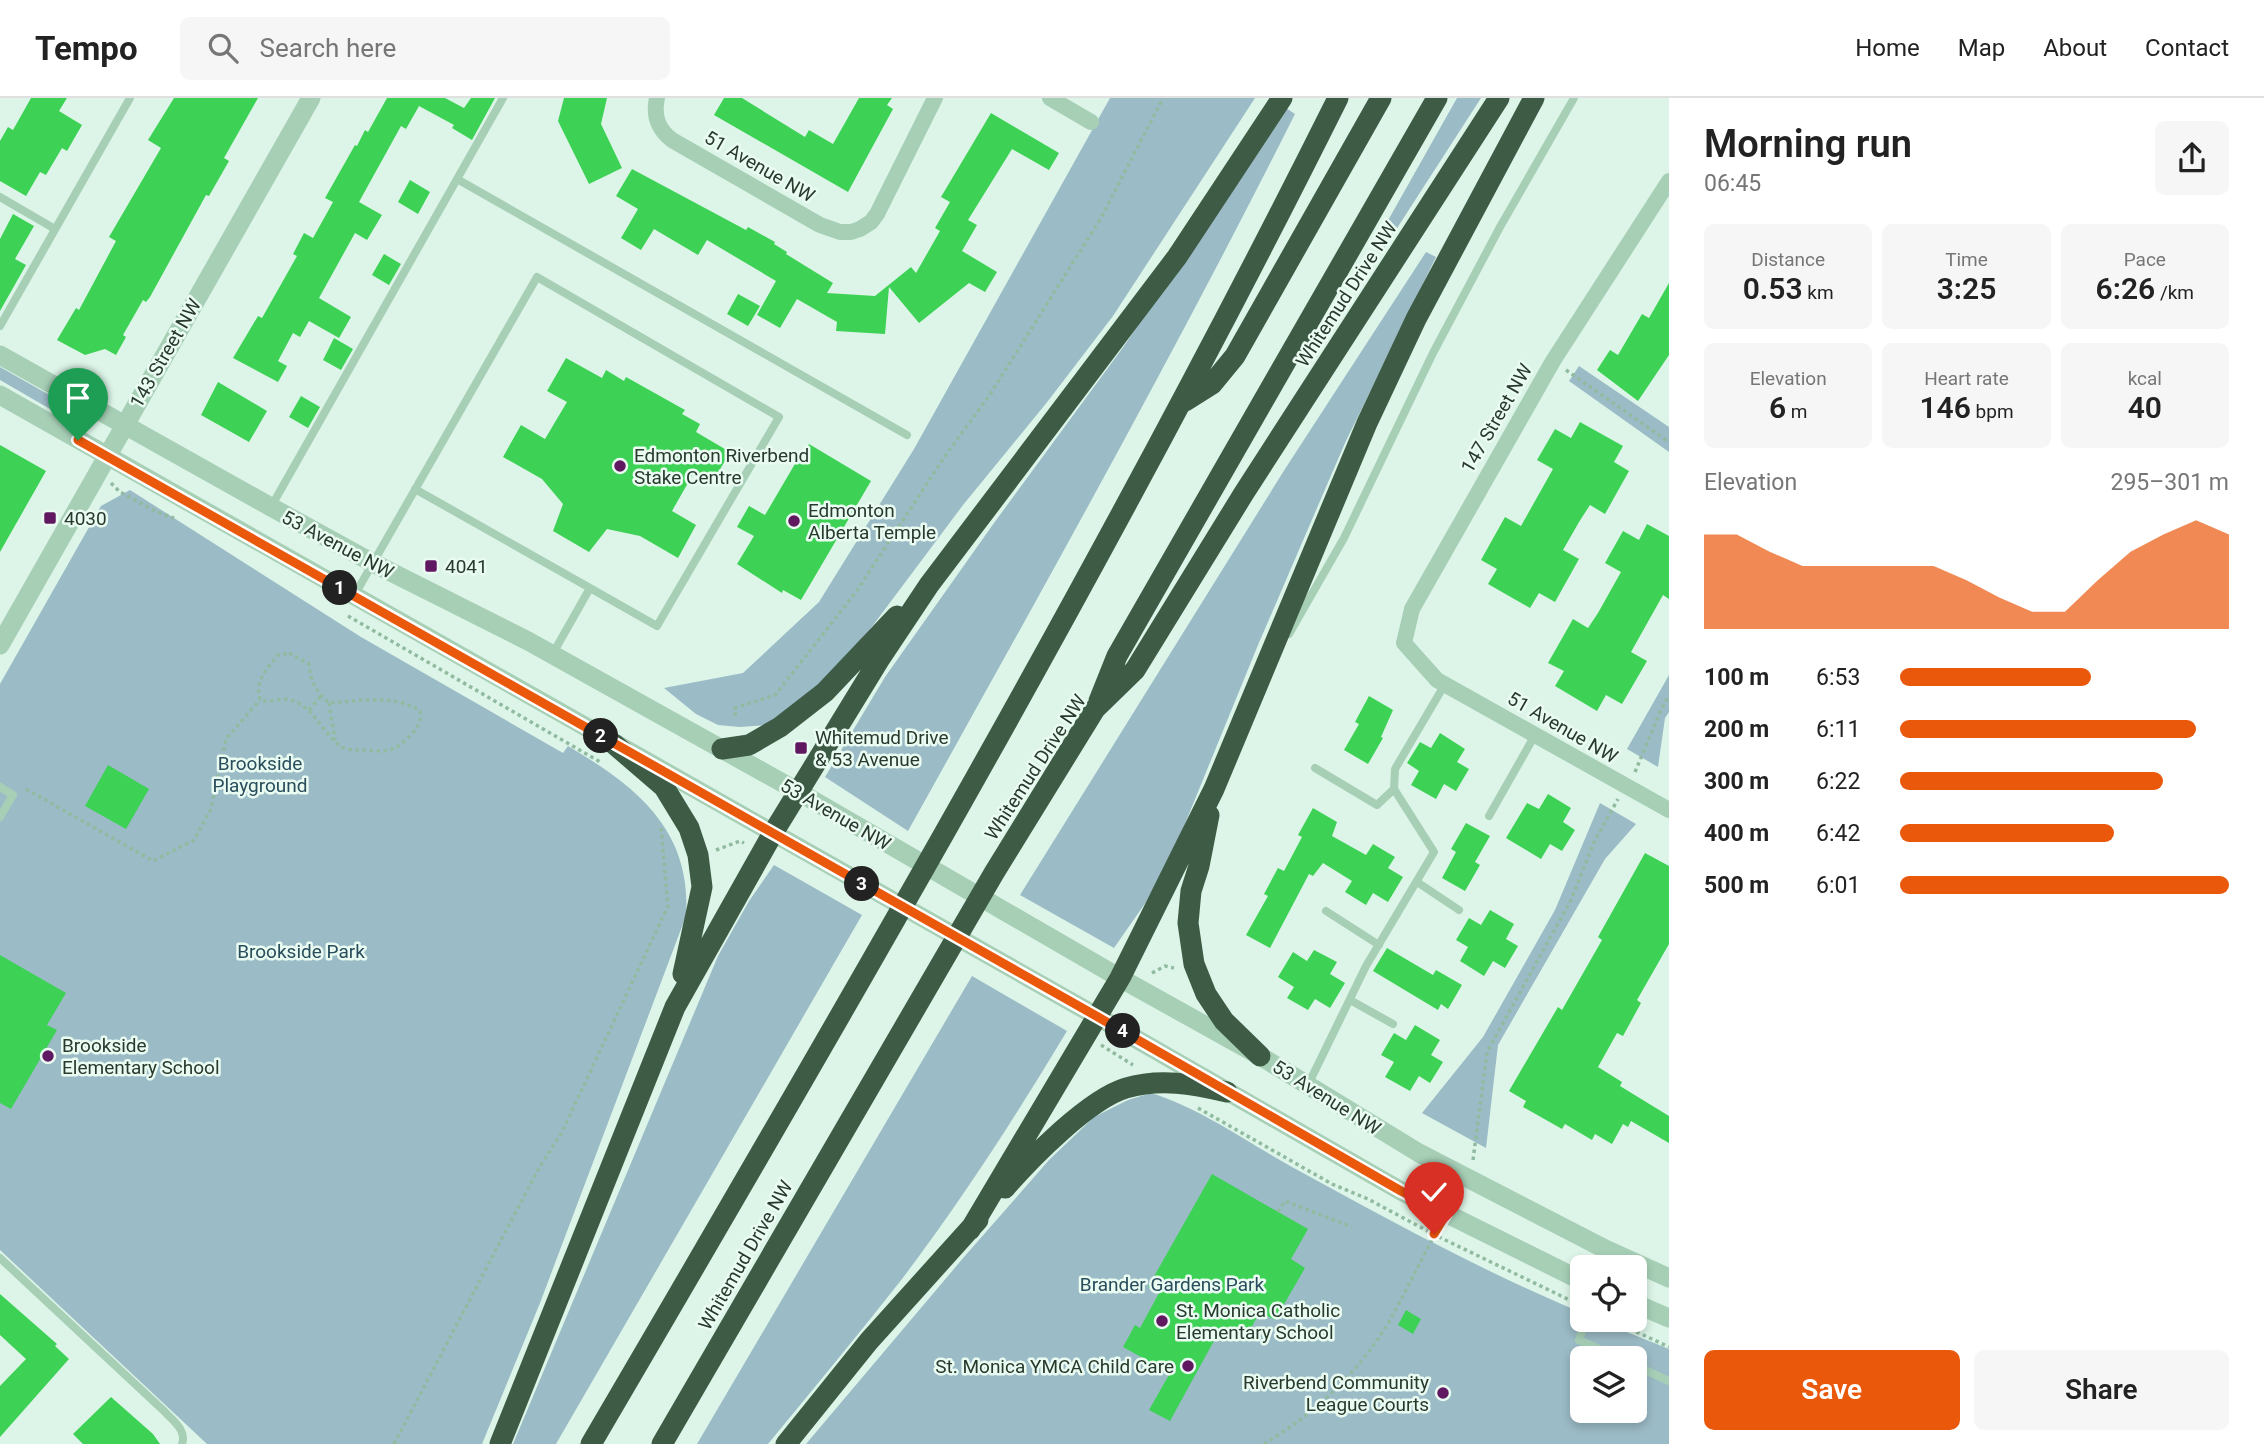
<!DOCTYPE html>
<html lang="en">
<head>
<meta charset="utf-8">
<style>
	body { margin:0; font-family:Roboto,sans-serif; background:#f6f6f6; color:#222; height:100vh; display:flex; flex-direction:column; font-size:26px; white-space:nowrap }
	* { box-sizing:border-box; margin:0 }
	p { font-size:23px; color:#767676 }
	.icon { flex:none; width:38px; height:38px; fill:none; stroke:currentColor; stroke-width:2; stroke-linecap:round; stroke-linejoin:round }
	.map { position:relative; flex:1; overflow:hidden }
	.side { display:flex; flex-direction:column; background:#fff; width:595px }
	.side>* { flex:none }
	.tools { position:absolute; left:1570px; top:1157px; display:grid; gap:14px }
	.tools a { display:grid; place-items:center; width:77px; height:77px; border-radius:10px; background:#fff; box-shadow:0 4px 10px #0003; font-size:35px }
	.pin { position:absolute; display:grid; place-items:center; width:60px; height:60px; color:#fff; margin:-72px -30px; border-radius:50% 50% 50% 0; rotate:-45deg; box-shadow:0 0 7px #0007 }
	.pin .icon { rotate:45deg }
	.km { position:absolute; width:35px; height:35px; margin:-18px; border-radius:50%; background:#222; color:#fff; font-size:19px; line-height:35px; text-align:center }
	.round { display:grid; place-items:center; flex:none; width:74px; height:74px; border-radius:10px; background:#f6f6f6 }
	.headline { display:flex; align-items:center; justify-content:space-between; height:119px; padding:0 35px }
	h1 { font-size:38px; font-weight:600; line-height:52px }
	.metrics { display:grid; grid-template-columns:repeat(3,1fr); gap:10px; height:119px; padding:7px 35px }
	.metrics div { display:grid; align-content:center; border-radius:10px; background:#f6f6f6; text-align:center }
	.metrics b { font-size:30px; font-weight:600 }
	.metrics small { font-size:19px; font-weight:400 }
	.metrics p { font-size:19px }
	.chart { height:196px; padding:14px 35px }
	.chart p { display:flex; justify-content:space-between }
	.chart svg { width:100%; height:126px; margin-top:7px; fill:#ea580c; opacity:.7 }
	.cta { display:flex; gap:14px; margin-top:auto; padding:14px 35px }
	.cta a { flex:1; height:80px; border-radius:10px; background:#ea580c; color:#fff; font-size:28px; font-weight:600; line-height:80px; text-align:center }
	.cta a+a { background:#f6f6f6; color:#222 }
	ul { padding:0 35px; list-style:none; font-size:23px }
	li { display:grid; grid-template-columns:112px 84px 1fr; align-items:center; height:52px }
	li i { height:18px; border-radius:9px; background:#ea580c }
	header { display:flex; align-items:center; gap:42px; box-sizing:border-box; height:98px; padding:0 35px; background:#fff; border-bottom:2px solid #e0e0e0 }
	header strong { font-size:33px }
	nav { display:flex; gap:38px; margin-inline-start:auto; font-size:24px }
	.search { width:490px; height:63px; background:#f6f6f6; display:flex; align-items:center; gap:18px; box-sizing:border-box; padding:0 24px; border-radius:10px; color:#767676; font-size:26px }
	main { display:flex; flex:1; min-height:0 }
	.map>svg:first-child { display:block }
</style>
</head>
<body>
<header>
<strong>Tempo</strong>
<div class="search"><svg class="icon" aria-label="search" viewBox="0 0 24 24"><circle cx="10" cy="10" r="6"/><path d="M15 15l6 6"/></svg>Search here</div>
<nav><a>Home</a><a>Map</a><a>About</a><a>Contact</a></nav>
</header>
<main>
<div class="map">
<svg width="1669" height="1346" viewBox="0 0 1669 1346">
	<rect width="100%" height="100%" fill="#ddf5e8"/>
	<!-- green -->
	<path fill="#9bbbc6" fill-rule="evenodd" d="M1110,0H1255L1113,218L1048,303L963,407L871,530L823,586L769,627L740,629L718,627L696,616L664,590L743,575L819,504L914,351Z
		M1457,0H1481L1381,155L1373,149Z
		M1286,10L1295,16C1173,259 1040,496 908,733L825,679L885,579L994,425L1124,248Z
		M1426,154L1436,159L1345,345L1258,547L1171,760L1146,804L1114,850L1020,797L1285,371Z
		M1579,268L1669,329V354L1569,283Z
		M0,269L76,312L88,325L86,327L69,322L0,282Z
		M130,392L361,539L563,655L568,648C636,688 692,732 686,818L540,1205L482,1346H207L0,1152V586L101,408Z
		M1669,577V614L1665,620L1658,669L1627,651Z
		M1600,705L1636,726L1605,761L1498,947L1486,1050L1422,1015L1483,939L1555,812Z
		M774,767L862,817L556,1346H513L718,858L749,803Z
		M972,878L1067,933C1016,1018 962,1102 902,1181C858,1237 813,1291 768,1346H697Z
		M1151,995C1200,1010 1247,1044 1292,1069C1387,1121 1482,1173 1582,1215V1222H1597L1669,1251V1346H806L964,1159L1049,1062L1094,1019L1128,1002ZM1582,1260H1634V1312H1582Z"/>
	<!-- building -->
	<path fill="#3dd255" d="M31,0H67L59,13L82,27L67,53L62,50L46,77L40,74L26,98L0,83V43L8,29L13,32Z
		M174,0H258L224,60L229,63L209,98L206,97L150,199L146,204L143,202L123,237L126,239L116,257L105,251L85,257L57,242L76,210L79,212L116,143L109,139L161,50L148,42Z
		M387,0H445L464,10L471,0H495L472,42L452,30L454,27L419,8L406,31L401,28L359,104L382,117L367,142L355,135L319,200L351,219L339,240L309,223L300,239L293,235L278,263L287,268L278,284L233,260L258,218L262,220L297,158L293,156L304,135L313,140L333,104L325,100L355,47L357,48L365,32L368,34Z
		M564,0H607L601,26L622,70L589,86L558,23Z
		M724,0H742L805,39L809,32L833,46L859,0H892L887,7L893,11L848,94L714,17Z
		M991,15L1059,55L1049,72L1012,51L968,122L977,127L962,153L997,174L985,194L969,185L919,225L889,189L885,236L836,233L837,224L797,201L780,230L757,217L776,183L707,142L698,157L654,131L641,152L621,140L638,111L616,98L632,71L746,132L748,129L775,144L774,146L787,154L786,156L833,185L827,195L875,198L911,169L916,175L940,133L935,130L950,104L941,99Z
		M410,82L430,94L418,116L398,104Z
		M13,116L34,128L15,161L26,167L0,213V141Z
		M384,156L401,166L389,187L372,177Z
		M1669,185V257L1638,303L1597,272L1610,252L1618,257L1642,216L1649,220Z
		M738,196L760,208L748,228L727,216Z
		M334,240L353,251L341,272L323,262Z
		M566,260L602,280L606,272L624,283L626,279L685,312L682,316L700,326L696,334L730,354L711,387L693,376L672,413L696,427L678,460L640,438L607,431L589,454L553,433L563,406L542,381L503,359L521,327L545,341L567,304L547,293Z
		M218,284L267,313L249,344L201,317Z
		M301,298L320,309L308,330L289,319Z
		M1580,324L1623,348L1614,364L1629,373L1605,416L1590,407L1579,424L1563,452L1579,461L1555,504L1539,495L1530,510L1488,486L1497,471L1481,462L1505,419L1521,428L1553,371L1537,362L1555,331L1571,340Z
		M809,346L871,383L801,502L783,492L782,495L737,466L754,438L737,429L749,408L765,417L799,359L801,360Z
		M0,347L46,373L0,454Z
		M1647,426L1669,438V501L1663,497L1631,554L1647,563L1622,606L1606,597L1597,613L1555,588L1564,573L1548,565L1573,521L1588,530L1598,515L1621,474L1605,465L1623,433L1639,442Z
		M1369,598L1393,612L1381,639L1383,640L1368,666L1344,652L1359,626L1355,624Z
		M1440,635L1465,651L1457,664L1469,671L1456,693L1444,686L1436,701L1411,687L1419,673L1407,665L1420,644L1431,650Z
		M108,667L149,691L126,731L85,708Z
		M1548,696L1571,710L1563,724L1575,732L1562,753L1550,746L1541,761L1506,740L1527,705L1539,711Z
		M1313,710L1337,724L1332,738L1366,757L1373,746L1395,759L1388,770L1403,779L1388,804L1373,795L1366,807L1345,794L1352,783L1323,765L1313,778L1309,776L1270,850L1246,837L1268,798L1264,796L1278,770L1284,773L1302,739L1298,737Z
		M1466,725L1490,738L1475,764L1480,767L1465,793L1442,780L1456,754L1451,751Z
		M1645,755L1669,768V846L1637,902L1641,905L1623,938L1617,935L1598,969L1622,984L1620,988L1669,1018V1045L1631,1023L1628,1029L1623,1026L1612,1046L1595,1036L1592,1042L1565,1026L1562,1031L1523,1009L1526,1003L1509,993L1558,909L1562,912L1602,842L1598,839Z
		M1490,812L1514,826L1506,841L1518,848L1505,870L1493,863L1484,878L1460,863L1468,849L1456,842L1469,820L1481,827Z
		M1387,850L1433,877L1436,872L1462,887L1448,911L1441,906L1438,912L1373,873Z
		M1314,852L1337,864L1330,876L1345,885L1330,910L1315,901L1308,912L1287,900L1294,889L1278,879L1293,854L1307,863Z
		M0,857L66,895L47,927L57,932L11,1011L0,1005Z
		M1415,927L1440,942L1431,957L1443,964L1430,985L1419,978L1410,993L1385,979L1394,964L1381,957L1394,935L1406,942Z
		M1212,1076L1308,1131L1291,1161L1305,1170L1275,1222L1260,1214L1243,1244L1221,1230L1170,1323L1149,1312L1170,1275L1123,1249L1135,1227L1140,1230L1159,1195L1148,1189Z
		M0,1196L57,1246L55,1248L69,1261L0,1339V1288L26,1261L0,1237Z
		M1406,1212L1421,1221L1413,1236L1398,1227Z
		M111,1299L153,1336L160,1346H83L73,1336Z"/>
	<g fill="none" stroke-linecap="round" stroke-linejoin="round">
		<!-- path -->
		<path stroke="#91bba0" stroke-width="3.5" stroke-dasharray="3.5 3.5" stroke-linecap="butt" d="M1566,272L1669,344
			M111,385L120,394L157,414L174,420
			M348,518L602,665
			M289,555L309,566C311,584 315,593 329,605C357,603 396,596 420,613C423,624 415,633 407,641C394,653 386,654 368,652C361,652 348,653 342,649C324,637 316,613 296,604C281,597 272,606 260,602C255,582 266,572 278,557Z
			M329,605L335,642
			M309,612L321,598
			M735,618V610L775,597L856,494L945,358L989,298L1101,120L1163,0
			M1635,674L1660,614L1669,597
			M26,691L153,763L194,742L211,711L226,641L260,602
			M716,752L740,743L744,745
			M1152,875L1165,868L1174,870
			M1101,947L1133,967
			M1198,1010L1332,1086L1368,1101L1435,1137L1582,1208
			M1473,1062L1487,954L1571,802L1595,742L1618,701
			M1278,1114L1285,1103L1352,1129
			M1611,1222L1669,1249
			M394,1346L540,1068L561,1036L668,808L661,730
			M1264,1346C1314,1316 1356,1277 1387,1227C1405,1196 1420,1163 1438,1131"/>
		<!-- service -->
		<path stroke="#a7cfb6" stroke-width="8" d="M457,81L907,337
			M0,99L55,131
			M0,228L130,0
			M415,391L590,490L552,557
			M271,409L503,0
			M354,498L537,179L779,319L657,528L590,490
			M1289,536L1344,440L1433,255L1500,129L1574,0
			M1315,670L1377,707L1394,691
			M0,689L13,697L0,719
			M1489,718L1535,637
			M1417,784L1459,812
			M1326,813L1379,847
			M1350,902L1393,926
			M1308,987L1366,868L1434,754L1394,691L1395,671L1445,586
			M0,1160L164,1313C173,1323 187,1332 182,1346
			M1604,1169L1610,1153
			M1586,1222L1579,1242L1619,1260
			M1634,1267L1669,1283"/>
		<!-- minor -->
		<path stroke="#a7cfb6" stroke-width="16" d="M657,0C653,18 658,31 672,42L820,127L840,134H851L860,131L871,124L877,116L935,0
			M1050,0L1091,24
			M1669,83L1553,263L1412,511L1404,545L1437,582L1669,712"/>
		<!-- tertiary -->
		<path stroke="#a7cfb6" stroke-width="19" d="M0,257L271,409L373,465L528,543L797,693L1120,880L1260,958L1419,1055L1605,1151L1669,1180
			M0,297L1098,919L1401,1093L1582,1183
			M0,547L311,0
			M1634,1205L1669,1220"/>
		<!-- motorway -->
		<path stroke="#3e5c45" stroke-width="21" d="M1185,303L1212,286L1235,258L1381,0
			M1099,603L1117,558L1437,0
			M614,646L664,689L689,730L698,757L702,789L683,876
			M722,651L749,647L780,629L825,594L897,518
			M1209,717L1199,768L1191,793L1188,825L1194,866L1206,896L1224,923L1260,958
			M1005,1090C1031,1060 1089,1001 1126,990C1160,980 1193,986 1227,994
			M970,1132L1120,880L1214,691L1367,325L1416,221L1534,0
			M500,1346L675,909L773,735L879,562L929,487L1177,159L1282,0
			M591,1346C850,904 1109,459 1338,0
			M662,1346L994,775L1095,611L1135,572L1244,395L1499,0
			M786,1346L869,1243L978,1122"/>
	</g>
	<g fill="none" stroke-linecap="round" stroke-linejoin="round">
		<defs>
			<path id="route" d="M78,342L1098,919L1401,1093L1446,1116L1434,1136"/>
		</defs>
		<!-- route casing -->
		<use href="#route" stroke="#fff" stroke-width="14"/>
		<!-- route -->
		<use href="#route" stroke="#ea580c" stroke-width="9"/>
	</g>
	<!-- markers -->
	<g fill="#601961" stroke="#eafcf2" stroke-width="2.5">
		<circle cx="620" cy="368" r="7"/>
		<rect x="43" y="413" width="14" height="14" rx="3.5"/>
		<circle cx="794" cy="423" r="7"/>
		<rect x="424" y="461" width="14" height="14" rx="3.5"/>
		<rect x="794" y="643" width="14" height="14" rx="3.5"/>
		<circle cx="48" cy="958" r="7"/>
		<circle cx="1162" cy="1223" r="7"/>
		<circle cx="1188" cy="1268" r="7"/>
		<circle cx="1443" cy="1295" r="7"/>
	</g>
	<g text-anchor="middle" stroke-width="5" stroke-linejoin="round" paint-order="stroke">
		<!-- street labels -->
		<g font-size="19" fill="#283a2d" stroke="#eafcf2">
			<text transform="translate(760 68) rotate(30)" y="7">51 Avenue NW</text>
			<text transform="translate(1346 196) rotate(-57)" y="7">Whitemud Drive NW</text>
			<text transform="translate(165 255) rotate(-60)" y="7">143 Street NW</text>
			<text transform="translate(1496 320) rotate(-60)" y="7">147 Street NW</text>
			<text transform="translate(338 446) rotate(28)" y="7">53 Avenue NW</text>
			<text transform="translate(1563 629) rotate(30)" y="7">51 Avenue NW</text>
			<text transform="translate(1035 669) rotate(-57)" y="7">Whitemud Drive NW</text>
			<text transform="translate(836 716) rotate(30)" y="7">53 Avenue NW</text>
			<text transform="translate(1327 999) rotate(32)" y="7">53 Avenue NW</text>
			<text transform="translate(745 1157) rotate(-60)" y="7">Whitemud Drive NW</text>
		</g>
		<!-- poi labels -->
		<g font-size="19" fill="#283a2d" stroke="#eafcf2" text-anchor="start">
			<text x="634" y="364">Edmonton Riverbend<tspan x="634" dy="22">Stake Centre</tspan></text>
			<text x="808" y="419">Edmonton<tspan x="808" dy="22">Alberta Temple</tspan></text>
			<text x="64" y="427">4030</text>
			<text x="445" y="475">4041</text>
			<text x="815" y="646">Whitemud Drive<tspan x="815" dy="22">&amp; 53 Avenue</tspan></text>
			<text x="62" y="954">Brookside<tspan x="62" dy="22">Elementary School</tspan></text>
			<text x="1176" y="1219">St. Monica Catholic<tspan x="1176" dy="22">Elementary School</tspan></text>
			<text x="1174" y="1275" text-anchor="end">St. Monica YMCA Child Care</text>
			<text x="1429" y="1291" text-anchor="end">Riverbend Community<tspan x="1429" dy="22">League Courts</tspan></text>
		</g>
		<!-- park labels -->
		<g font-size="19" fill="#294d5c" stroke="#eafcf2">
			<text x="260" y="672">Brookside<tspan x="260" dy="22">Playground</tspan></text>
			<text x="301" y="860">Brookside Park</text>
			<text x="1172" y="1193">Brander Gardens Park</text>
		</g>
	</g>
</svg>
<div class="tools">
<a><svg class="icon" aria-label="locate" viewBox="0 0 24 24"><circle cx="12" cy="12" r="6"/><path d="M12 2v4M12 18v4M2 12h4M18 12h4"/></svg></a>
<a><svg class="icon" aria-label="layers" viewBox="0 0 24 24"><path d="M12 4l9 5-9 5-9-5zM3 14l9 5 9-5"/></svg></a>
</div>
<div class="pin" style="left:78px;top:342px;background:#1e9e55"><svg class="icon" aria-label="arrive" viewBox="0 0 24 24"><path d="M6 21V4h12l-3 4 3 4H6"/></svg></div>
<div class="pin" style="left:1434px;top:1136px;background:#d93025"><svg class="icon" aria-label="check" viewBox="0 0 24 24"><path d="M5 12l5 5 9-10"/></svg></div>
<b class="km" style="left:340px;top:490px">1</b>
<b class="km" style="left:601px;top:638px">2</b>
<b class="km" style="left:862px;top:786px">3</b>
<b class="km" style="left:1123px;top:933px">4</b>
</div>
<section class="side">
<div class="headline"><div><h1>Morning run</h1><p>06:45</p></div><a class="round"><svg class="icon" aria-label="share" viewBox="0 0 24 24"><path d="M12 15V3M7 8l5-5 5 5M5 13v7h14v-7"/></svg></a></div>
<div class="metrics">
<div><p>Distance</p><b>0.53<small> km</small></b></div>
<div><p>Time</p><b>3:25</b></div>
<div><p>Pace</p><b>6:26<small> /km</small></b></div>
</div>
<div class="metrics">
<div><p>Elevation</p><b>6<small> m</small></b></div>
<div><p>Heart rate</p><b>146<small> bpm</small></b></div>
<div><p>kcal</p><b>40</b></div>
</div>
<div class="chart"><p><span>Elevation</span>295–301 m</p>
<svg viewBox="0 0 160 44" preserveAspectRatio="none"><path d="M0 44V11L10 11L20 17L30 22L40 22L50 22L60 22L70 22L80 27L90 33L100 38L110 38L120 27L130 17L140 11L150 6L160 11V44z"/></svg>
</div>
<ul>
<li><b>100 m</b>6:53<i style="width:58%"></i></li>
<li><b>200 m</b>6:11<i style="width:90%"></i></li>
<li><b>300 m</b>6:22<i style="width:80%"></i></li>
<li><b>400 m</b>6:42<i style="width:65%"></i></li>
<li><b>500 m</b>6:01<i style="width:100%"></i></li>
</ul>
<div class="cta"><a>Save</a><a>Share</a></div>
</section>
</main>
</body>
</html>
